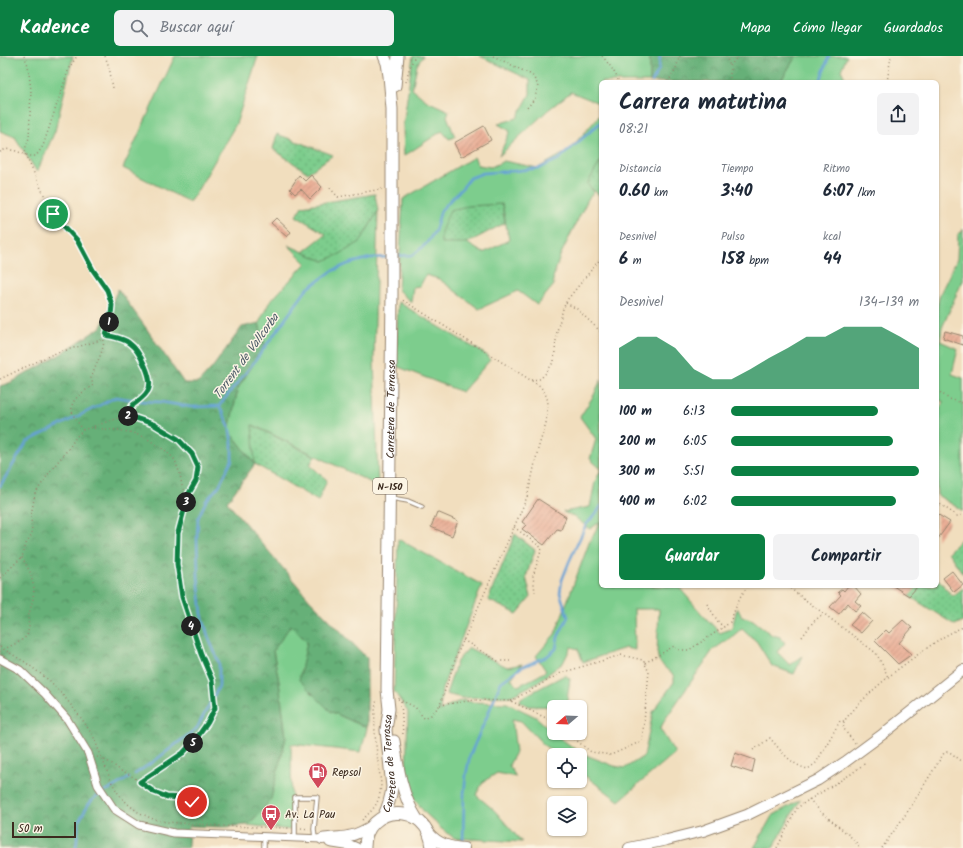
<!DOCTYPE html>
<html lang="es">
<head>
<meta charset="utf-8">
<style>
	body { margin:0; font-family:Kalam,sans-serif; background:#f2f2f3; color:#1f2937; height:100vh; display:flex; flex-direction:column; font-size:15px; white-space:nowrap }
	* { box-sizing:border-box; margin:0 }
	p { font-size:13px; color:#747a83 }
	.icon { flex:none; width:22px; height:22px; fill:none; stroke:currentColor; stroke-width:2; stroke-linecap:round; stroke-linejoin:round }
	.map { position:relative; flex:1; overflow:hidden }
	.drawer { position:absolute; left:599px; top:24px; width:340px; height:508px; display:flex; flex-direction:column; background:#fff; border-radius:6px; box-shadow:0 1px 3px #0004 }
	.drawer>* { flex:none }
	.needle { width:26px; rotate:251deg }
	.buttons { position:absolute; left:547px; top:644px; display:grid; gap:8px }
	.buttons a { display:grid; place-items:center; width:40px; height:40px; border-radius:6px; background:#fff; box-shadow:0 1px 3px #0004; font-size:20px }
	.scale { position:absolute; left:12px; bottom:10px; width:64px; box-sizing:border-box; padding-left:4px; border:2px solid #3b2a1e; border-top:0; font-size:11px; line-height:14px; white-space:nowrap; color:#3b2a1e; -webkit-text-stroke:3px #fcf5e5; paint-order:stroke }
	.pin { position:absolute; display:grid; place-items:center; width:34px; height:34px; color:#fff; margin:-17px; border:2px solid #fff; border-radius:50%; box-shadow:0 1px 4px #0007 }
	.km { position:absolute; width:20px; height:20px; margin:-10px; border-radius:50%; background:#222; color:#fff; font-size:11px; line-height:20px; text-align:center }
	.round { display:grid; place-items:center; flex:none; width:42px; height:42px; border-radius:6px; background:#f2f2f3 }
	.headline { display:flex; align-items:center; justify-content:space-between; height:68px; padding:0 20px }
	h1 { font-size:22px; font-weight:700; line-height:30px }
	.stats { display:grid; grid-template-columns:repeat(3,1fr); gap:6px; height:68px; padding:4px 20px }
	.stats div { display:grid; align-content:center }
	.stats b { font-size:17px; font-weight:700 }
	.stats small { font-size:11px; font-weight:400 }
	.stats p { font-size:11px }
	.chart { height:112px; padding:8px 20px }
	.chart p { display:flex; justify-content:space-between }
	.chart svg { width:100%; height:72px; margin-top:4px; fill:#0b8043; opacity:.7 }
	.button { display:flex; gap:8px; margin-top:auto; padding:8px 20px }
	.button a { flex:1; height:46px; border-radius:6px; background:#0b8043; color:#fff; font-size:16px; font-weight:700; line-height:46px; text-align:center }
	.button a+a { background:#f2f2f3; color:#1f2937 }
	ul { padding:0 20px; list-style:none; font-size:13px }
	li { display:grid; grid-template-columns:64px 48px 1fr; align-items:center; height:30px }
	li i { height:10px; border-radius:5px; background:#0b8043 }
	header { display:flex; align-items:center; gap:24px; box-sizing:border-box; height:56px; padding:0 20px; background:#0b8043; color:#fff }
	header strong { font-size:19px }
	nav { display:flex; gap:22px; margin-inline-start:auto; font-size:14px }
	.search { width:280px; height:36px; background:#f2f2f3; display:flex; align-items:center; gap:10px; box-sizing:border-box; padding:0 14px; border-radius:6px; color:#747a83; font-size:15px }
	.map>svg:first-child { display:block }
</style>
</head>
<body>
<header>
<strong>Kadence</strong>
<div class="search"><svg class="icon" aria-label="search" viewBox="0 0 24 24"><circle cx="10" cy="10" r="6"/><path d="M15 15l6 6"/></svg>Buscar aquí</div>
<nav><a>Mapa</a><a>Cómo llegar</a><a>Guardados</a></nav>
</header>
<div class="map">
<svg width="963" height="792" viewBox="0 0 963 792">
	<defs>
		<pattern id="forest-crowns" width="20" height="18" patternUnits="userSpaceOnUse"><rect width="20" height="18" fill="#66b078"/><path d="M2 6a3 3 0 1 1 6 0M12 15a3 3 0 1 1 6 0" fill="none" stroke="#558f62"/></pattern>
		<pattern id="garden-dots" width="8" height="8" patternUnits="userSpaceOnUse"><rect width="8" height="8" fill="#7dcd8d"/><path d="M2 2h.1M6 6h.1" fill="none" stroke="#6db079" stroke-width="1.8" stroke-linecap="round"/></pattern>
		<pattern id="building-hatch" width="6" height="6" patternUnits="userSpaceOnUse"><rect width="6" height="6" fill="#eaaf96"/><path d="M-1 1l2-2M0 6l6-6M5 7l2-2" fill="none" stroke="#bf8f7a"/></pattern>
	</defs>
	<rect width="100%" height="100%" fill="#fcf5e5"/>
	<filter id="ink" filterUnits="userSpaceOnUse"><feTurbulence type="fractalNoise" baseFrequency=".025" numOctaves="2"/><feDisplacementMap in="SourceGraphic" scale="8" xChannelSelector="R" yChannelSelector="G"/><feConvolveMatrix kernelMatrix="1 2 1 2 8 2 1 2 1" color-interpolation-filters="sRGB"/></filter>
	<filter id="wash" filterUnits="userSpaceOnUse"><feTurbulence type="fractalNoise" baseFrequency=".012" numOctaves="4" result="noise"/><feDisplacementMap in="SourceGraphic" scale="16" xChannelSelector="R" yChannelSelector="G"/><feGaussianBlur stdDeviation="0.9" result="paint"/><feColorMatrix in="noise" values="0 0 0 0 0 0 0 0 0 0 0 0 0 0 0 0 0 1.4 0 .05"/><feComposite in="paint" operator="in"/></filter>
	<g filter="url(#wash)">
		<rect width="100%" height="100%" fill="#f1debe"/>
		<!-- grass -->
		<path fill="#7dcd8d" stroke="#5c7c56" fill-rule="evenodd" d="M0,0H73L55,75L37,116L15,81L0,75Z
			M175,0H258L236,68L196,137L189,146L123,112Z
			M413,0H423L417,9L412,33L427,45L449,55L447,60L455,81L449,83L442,75L404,100L403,70Z
			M480,0H650V26H601V48L571,36L548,54L499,100L510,75L498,68L517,62L530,38V24Z
			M796,0H847L841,14L847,26H780Z
			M601,58V105L587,128L594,136L588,143L560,200L553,222L554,229L537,249L518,235L479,253L439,223L426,219L420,230L413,231L411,246L398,234L403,143L474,101L478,109L491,111L504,105L538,112L568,95ZM502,148L509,184L483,197L467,187Z
			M378,155L374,302L378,430L253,369L255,408L229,374L238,332L265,290L259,267L269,247L306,207L288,189L324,205L360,186Z
			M963,173V221L961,228L942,272L940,285L958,293L952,318L963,322V455L937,439V356L944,346L937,343V251L940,238L957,203L958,178L962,176Z
			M398,246L488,300L490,304L462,336L396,310Z
			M601,323V530H678L701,557L720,577L732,572L737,552L742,560L753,564L772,579L780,581L785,587L777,596L790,609L803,600L794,618L772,610L757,586L742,572L733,580L713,594L666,662L660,673L675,697L619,745L580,716V699H557L545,690L521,665L512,663L516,696L509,709L516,721L497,717L483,726L476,739L494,754L522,786L454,782L439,771L436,767L425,757L411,739L406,718L408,656L394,635L398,483L482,529L442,633L440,655L452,648L463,644L471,646L507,647L536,661L557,680L581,697L614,710L625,712L644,700L653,656L674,626V620L659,606L657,596L659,553H634L635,594L625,592L583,606L578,593L571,591L563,607L536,627L511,640L462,642L446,638L457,605L469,592L507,611L522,608L511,623L518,630L538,620L546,615L536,600L555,578L589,487L600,466L590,473L573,460L563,456L590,451L595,426L601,413L590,403L596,383L580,361L594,339Z
			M291,568L307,586L330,655L367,672L361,696L291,688L292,774L247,769L260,757L279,711L286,681L279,626L273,594Z
			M565,619L570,623L566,651L529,650L520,646L521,642Z
			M800,744L773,792H754L772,760Z"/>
		<!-- forest -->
		<path fill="url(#forest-crowns)" stroke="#506d4b" d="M650,0H796L780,26H650Z
			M118,233L146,272L184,327H198L212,312L242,271L259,267L265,290L238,332L229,374L255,408L227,446L309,543L367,602V672L330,655L299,624L307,586L291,569L273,595L279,626L286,681L271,743L260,757L247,769L225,771L189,770L188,789L187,792H0V330L12,326L59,299L101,271Z"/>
		<!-- garden -->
		<path fill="url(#garden-dots)" stroke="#5c7c56" d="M277,78L333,99L308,117L273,93Z
			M601,105V141L587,128Z
			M375,138L378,155L360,186L340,198L324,205L303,196L326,178L296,160L302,150Z
			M502,148L505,167L467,187H441V176L450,154L468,150Z
			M252,369L315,400L310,409L327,424L318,445L255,408Z
			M515,478L535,494L526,521L531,541L517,558L488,544Z
			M963,481V518L948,496Z
			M937,522L953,540L963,532V565L955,569L909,540L917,530H937Z"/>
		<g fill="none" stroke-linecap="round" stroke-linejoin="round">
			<!-- stream -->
			<path stroke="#65a1d5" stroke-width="2.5" d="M652,26L659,13L660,0
				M820,26L829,0
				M394,200L413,199L426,188L435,175L441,154L463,131L470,122L483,117L514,115L540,112L559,103L601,66
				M0,430L27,386L116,341L141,345L161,346L191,351L219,350
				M135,718L157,703L197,672L219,630V607L208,580L202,558L198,520L197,482L198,462L206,445L219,430L232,404V387L229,369L219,350L255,305L307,233L332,215L348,208L370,202L390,201
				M463,790L464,738L466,719L470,699L488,658L501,626L522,611L546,601L556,593L558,581L568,561L560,537L562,524L569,506L586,469L598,455L601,450
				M76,792L79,765L88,749L94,742L129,722"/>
		</g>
		<g id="blocks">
			<!-- building -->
			<path fill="url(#building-hatch)" d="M484,70L491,84L461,101L454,87Z
				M299,119L305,125L311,119L322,131L310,143L301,133L295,138L290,133Z
				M276,162L291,176L287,181L271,167Z
				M945,275L963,280V289L943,282Z
				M538,443L566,461L561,474L557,473L544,489L522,473L526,469L522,466Z
				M437,456L458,465L452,480L431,471Z
				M937,458L950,466L937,484Z
				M952,515L963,529L954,536L943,522Z
				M848,530H854L861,538L855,545L861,550L855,555L848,547L839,558L830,551L841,539L838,536L842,533L844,535Z
				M893,530H918L909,540Z
				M862,556L872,565L861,577L850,569Z
				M903,564L912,572L899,587L912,598L898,608L875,585L886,574L889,577Z
				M735,697L755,704L752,717L731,710Z"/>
		</g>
	</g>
	<g filter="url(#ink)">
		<use href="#blocks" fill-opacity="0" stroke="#96846e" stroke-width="1"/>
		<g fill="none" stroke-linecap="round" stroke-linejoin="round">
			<defs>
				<path id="lane" d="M391,442L408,445L422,451
					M295,782V741H317L314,773L315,783
					M264,792V781"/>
				<path id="street" d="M0,603L20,614L45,638L67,663L88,697L98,729L114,753L139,769L174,777L322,783"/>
				<path id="secondary" d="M429,777C438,788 450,791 464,792
					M322,783C331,781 339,782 348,780C357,779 364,774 372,770
					M330,786L349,789L356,792
					M629,792L667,784L703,775L747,759L818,724L845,706L883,678L963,614"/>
				<g id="primary">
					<path d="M395,30L398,0"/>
					<path d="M394,685C398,713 402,740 417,763"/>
					<path id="s1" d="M383,761C388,751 391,742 392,731L386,674L389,653L387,634L392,239V53L389,20L387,7L384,0"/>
					<path d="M365,792C364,748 429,744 432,792"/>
				</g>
			</defs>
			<!-- lane casing -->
			<use href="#lane" stroke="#96846e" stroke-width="5.5"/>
			<!-- street casing -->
			<use href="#street" stroke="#96846e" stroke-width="9"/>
			<!-- secondary casing -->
			<use href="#secondary" stroke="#96846e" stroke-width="12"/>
			<!-- primary casing -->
			<use href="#primary" stroke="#96846e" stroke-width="13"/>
			<!-- path -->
			<path stroke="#96846e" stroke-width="1.5" stroke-dasharray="1 3" stroke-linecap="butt" d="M105,0L109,11L113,32
				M493,0L532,19L538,29L535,42L527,52
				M602,0C609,8 615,16 619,26
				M726,0L730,10
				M406,26C408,17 410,7 416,0
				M668,26L676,12L680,0
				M730,26V10L738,0
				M887,26L891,0
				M0,96L6,93L16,95L29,100H36L43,90L69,12L77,0
				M330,132L338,141L382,133
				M566,247L577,253L601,276
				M105,279C113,281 122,282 129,287C139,294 156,324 147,336C143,342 136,345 131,351C130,353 128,356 127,359
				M0,323L53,298L101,284L105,279L111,259V249L107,235L93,214L77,184L53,158L25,98L26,90L29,82L31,34L28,9L24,0
				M531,324L540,323L546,317L554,305L557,275L563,253L567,244L601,202
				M937,334L949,343L963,347
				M90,372L118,374L133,377L146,382L165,394L175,404L180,418L182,430L187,444
				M83,374C80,369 75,363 73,358C67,344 84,336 93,329L91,322L102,295L104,286L103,281
				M937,446L957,460L963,459
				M514,471L542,492L533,520L535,536
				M0,522L22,501L26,488L32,479L31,459L35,438L51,414L69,392L76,381L83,374L127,359L153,369L178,383L192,398L198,411L196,425L188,439L178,477L177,508L181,541L201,598L212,624L215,651L208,666L196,683L183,697L140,726
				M787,530L876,597L882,608L888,621
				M707,548L719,567L724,571L730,566L740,541L748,530
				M802,581L813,566L823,558
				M463,584L498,605H510
				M0,591L25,606L50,625L67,644L84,666L94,682L111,725L119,739L129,749L138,756L153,763L167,766L223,770L289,772
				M0,595L19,586L27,580L29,571L28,562L33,543L34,532L30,516L22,501
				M645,607L674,590L679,594H689L724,571
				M398,643L415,651L424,662L431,659L440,649L456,601L519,460L527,441L532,421L538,393L546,367L548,345L545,337L540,330L401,243
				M401,645L403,679
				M511,645L561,617L621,599L643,604L649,616L642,685L611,699L591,696L567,677
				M440,649L475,644L511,645L550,664L554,667
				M855,687C851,681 841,674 844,666C846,661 854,654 857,650C873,633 890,619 909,605C927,592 942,580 963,571
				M753,694L770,682C781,695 791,709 808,713L816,707L840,665H844
				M97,701L111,707L121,715L127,717L155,736L167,741L181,742L192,746L198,755L203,763V769
				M809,743L822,757L849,779L861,792
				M362,764C375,752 380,746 381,728C378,703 371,667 377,643
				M301,772L309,773
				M777,792L797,752L807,745L851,718L864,708L863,705
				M882,792L908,755L944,697L947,696L951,697L963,706"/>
			<!-- lane -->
			<use href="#lane" stroke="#fff" stroke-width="3.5"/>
			<!-- street -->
			<use href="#street" stroke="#fff" stroke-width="7"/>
			<!-- secondary -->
			<use href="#secondary" stroke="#fff" stroke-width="10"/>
			<!-- primary -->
			<use href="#primary" stroke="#fff" stroke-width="11"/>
		</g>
	</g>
	<g fill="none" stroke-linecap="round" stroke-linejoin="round" filter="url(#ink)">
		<defs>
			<path id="route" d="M53,158L77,184L93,214L107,234L112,249L111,259L106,279C113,281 123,282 129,287C139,294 156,325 147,336C144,341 138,345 133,349C131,352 129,356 127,359L153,368L178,383L192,398L198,411L196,425L188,439L178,477L177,508L182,541L201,598L212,624L215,652L208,666L196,683L183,697L140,726L154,736L167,741L181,742L192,746"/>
		</defs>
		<!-- route casing -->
		<use href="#route" stroke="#fff" stroke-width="8"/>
		<!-- route -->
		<use href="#route" stroke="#0b8043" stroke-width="5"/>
	</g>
	<!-- icons -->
	<defs>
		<symbol id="fuel-pin" viewBox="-11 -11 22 30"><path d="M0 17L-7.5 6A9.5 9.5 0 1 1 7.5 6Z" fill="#d1495b" stroke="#fcf5e5"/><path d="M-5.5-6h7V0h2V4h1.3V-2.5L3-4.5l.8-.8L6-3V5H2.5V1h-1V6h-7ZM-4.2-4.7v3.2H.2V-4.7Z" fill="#fff"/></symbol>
		<symbol id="bus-pin" viewBox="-11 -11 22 30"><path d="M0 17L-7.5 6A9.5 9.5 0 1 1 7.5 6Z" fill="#d1495b" stroke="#fcf5e5"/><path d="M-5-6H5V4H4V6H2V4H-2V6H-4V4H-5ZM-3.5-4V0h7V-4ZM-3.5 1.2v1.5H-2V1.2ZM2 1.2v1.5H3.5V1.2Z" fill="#fff"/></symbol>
	</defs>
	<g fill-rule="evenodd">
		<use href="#fuel-pin" x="307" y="705" width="22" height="30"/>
		<use href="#bus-pin" x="260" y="747" width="22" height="30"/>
	</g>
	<g text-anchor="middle" stroke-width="3" stroke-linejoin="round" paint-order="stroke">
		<!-- shield labels -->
		<rect fill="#fcf5e5" stroke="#75675a" stroke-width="1" x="373" y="422" width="34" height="16" rx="3"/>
		<g font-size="10" font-weight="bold" fill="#3b2a1e">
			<text x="390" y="434">N-150</text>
		</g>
		<!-- street labels -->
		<g font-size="11" fill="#3b2a1e" stroke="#fcf5e5">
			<text dy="4" stroke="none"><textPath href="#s1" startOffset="410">Carretera de Terrassa</textPath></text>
			<text dy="4" stroke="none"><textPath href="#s1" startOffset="55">Carretera de Terrassa</textPath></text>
		</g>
		<!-- poi labels -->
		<g font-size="11" fill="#3b2a1e" stroke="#fcf5e5" text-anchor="start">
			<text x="332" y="720">Repsol</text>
			<text x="285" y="762">Av. La Pau</text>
		</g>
		<!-- water labels -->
		<g font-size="12" font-style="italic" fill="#4c5a67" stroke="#fcf5e5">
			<text transform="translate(246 300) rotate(-54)" y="4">Torrent de Vallcorba</text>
		</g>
	</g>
</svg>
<div class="buttons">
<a><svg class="needle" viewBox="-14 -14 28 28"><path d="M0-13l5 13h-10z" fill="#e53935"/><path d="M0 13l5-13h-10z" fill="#747a83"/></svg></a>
<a><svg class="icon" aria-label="locate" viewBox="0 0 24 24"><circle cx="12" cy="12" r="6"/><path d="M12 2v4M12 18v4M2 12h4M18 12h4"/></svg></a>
<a><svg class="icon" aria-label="layers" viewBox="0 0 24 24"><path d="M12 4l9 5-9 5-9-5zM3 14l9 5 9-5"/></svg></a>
</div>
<div class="scale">50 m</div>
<div class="pin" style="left:53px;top:158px;background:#1e9e55"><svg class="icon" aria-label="arrive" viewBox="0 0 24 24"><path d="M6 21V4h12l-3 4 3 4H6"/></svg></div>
<div class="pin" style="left:192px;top:746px;background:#d93025"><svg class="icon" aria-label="check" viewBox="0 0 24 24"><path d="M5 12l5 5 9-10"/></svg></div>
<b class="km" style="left:109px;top:266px">1</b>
<b class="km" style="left:128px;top:360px">2</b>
<b class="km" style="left:186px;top:446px">3</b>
<b class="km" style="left:191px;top:570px">4</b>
<b class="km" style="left:193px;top:687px">5</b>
<section class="drawer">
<div class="headline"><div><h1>Carrera matutina</h1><p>08:21</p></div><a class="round"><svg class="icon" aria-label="share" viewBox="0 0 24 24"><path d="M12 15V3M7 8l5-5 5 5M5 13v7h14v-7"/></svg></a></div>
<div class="stats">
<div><p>Distancia</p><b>0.60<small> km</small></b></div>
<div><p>Tiempo</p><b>3:40</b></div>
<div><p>Ritmo</p><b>6:07<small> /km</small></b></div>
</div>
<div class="stats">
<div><p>Desnivel</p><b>6<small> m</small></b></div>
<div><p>Pulso</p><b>158<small> bpm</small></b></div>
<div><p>kcal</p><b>44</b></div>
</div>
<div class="chart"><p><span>Desnivel</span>134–139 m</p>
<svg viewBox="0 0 160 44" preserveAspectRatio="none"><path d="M0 44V19L10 12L20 12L30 19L40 32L50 38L60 38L70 32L80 25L90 19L100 12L110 12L120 6L130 6L140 6L150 12L160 19V44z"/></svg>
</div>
<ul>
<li><b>100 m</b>6:13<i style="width:78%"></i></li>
<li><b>200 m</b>6:05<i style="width:86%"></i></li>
<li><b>300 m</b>5:51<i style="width:100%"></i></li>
<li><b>400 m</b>6:02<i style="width:88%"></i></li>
</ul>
<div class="button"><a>Guardar</a><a>Compartir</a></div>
</section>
</div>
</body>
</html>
